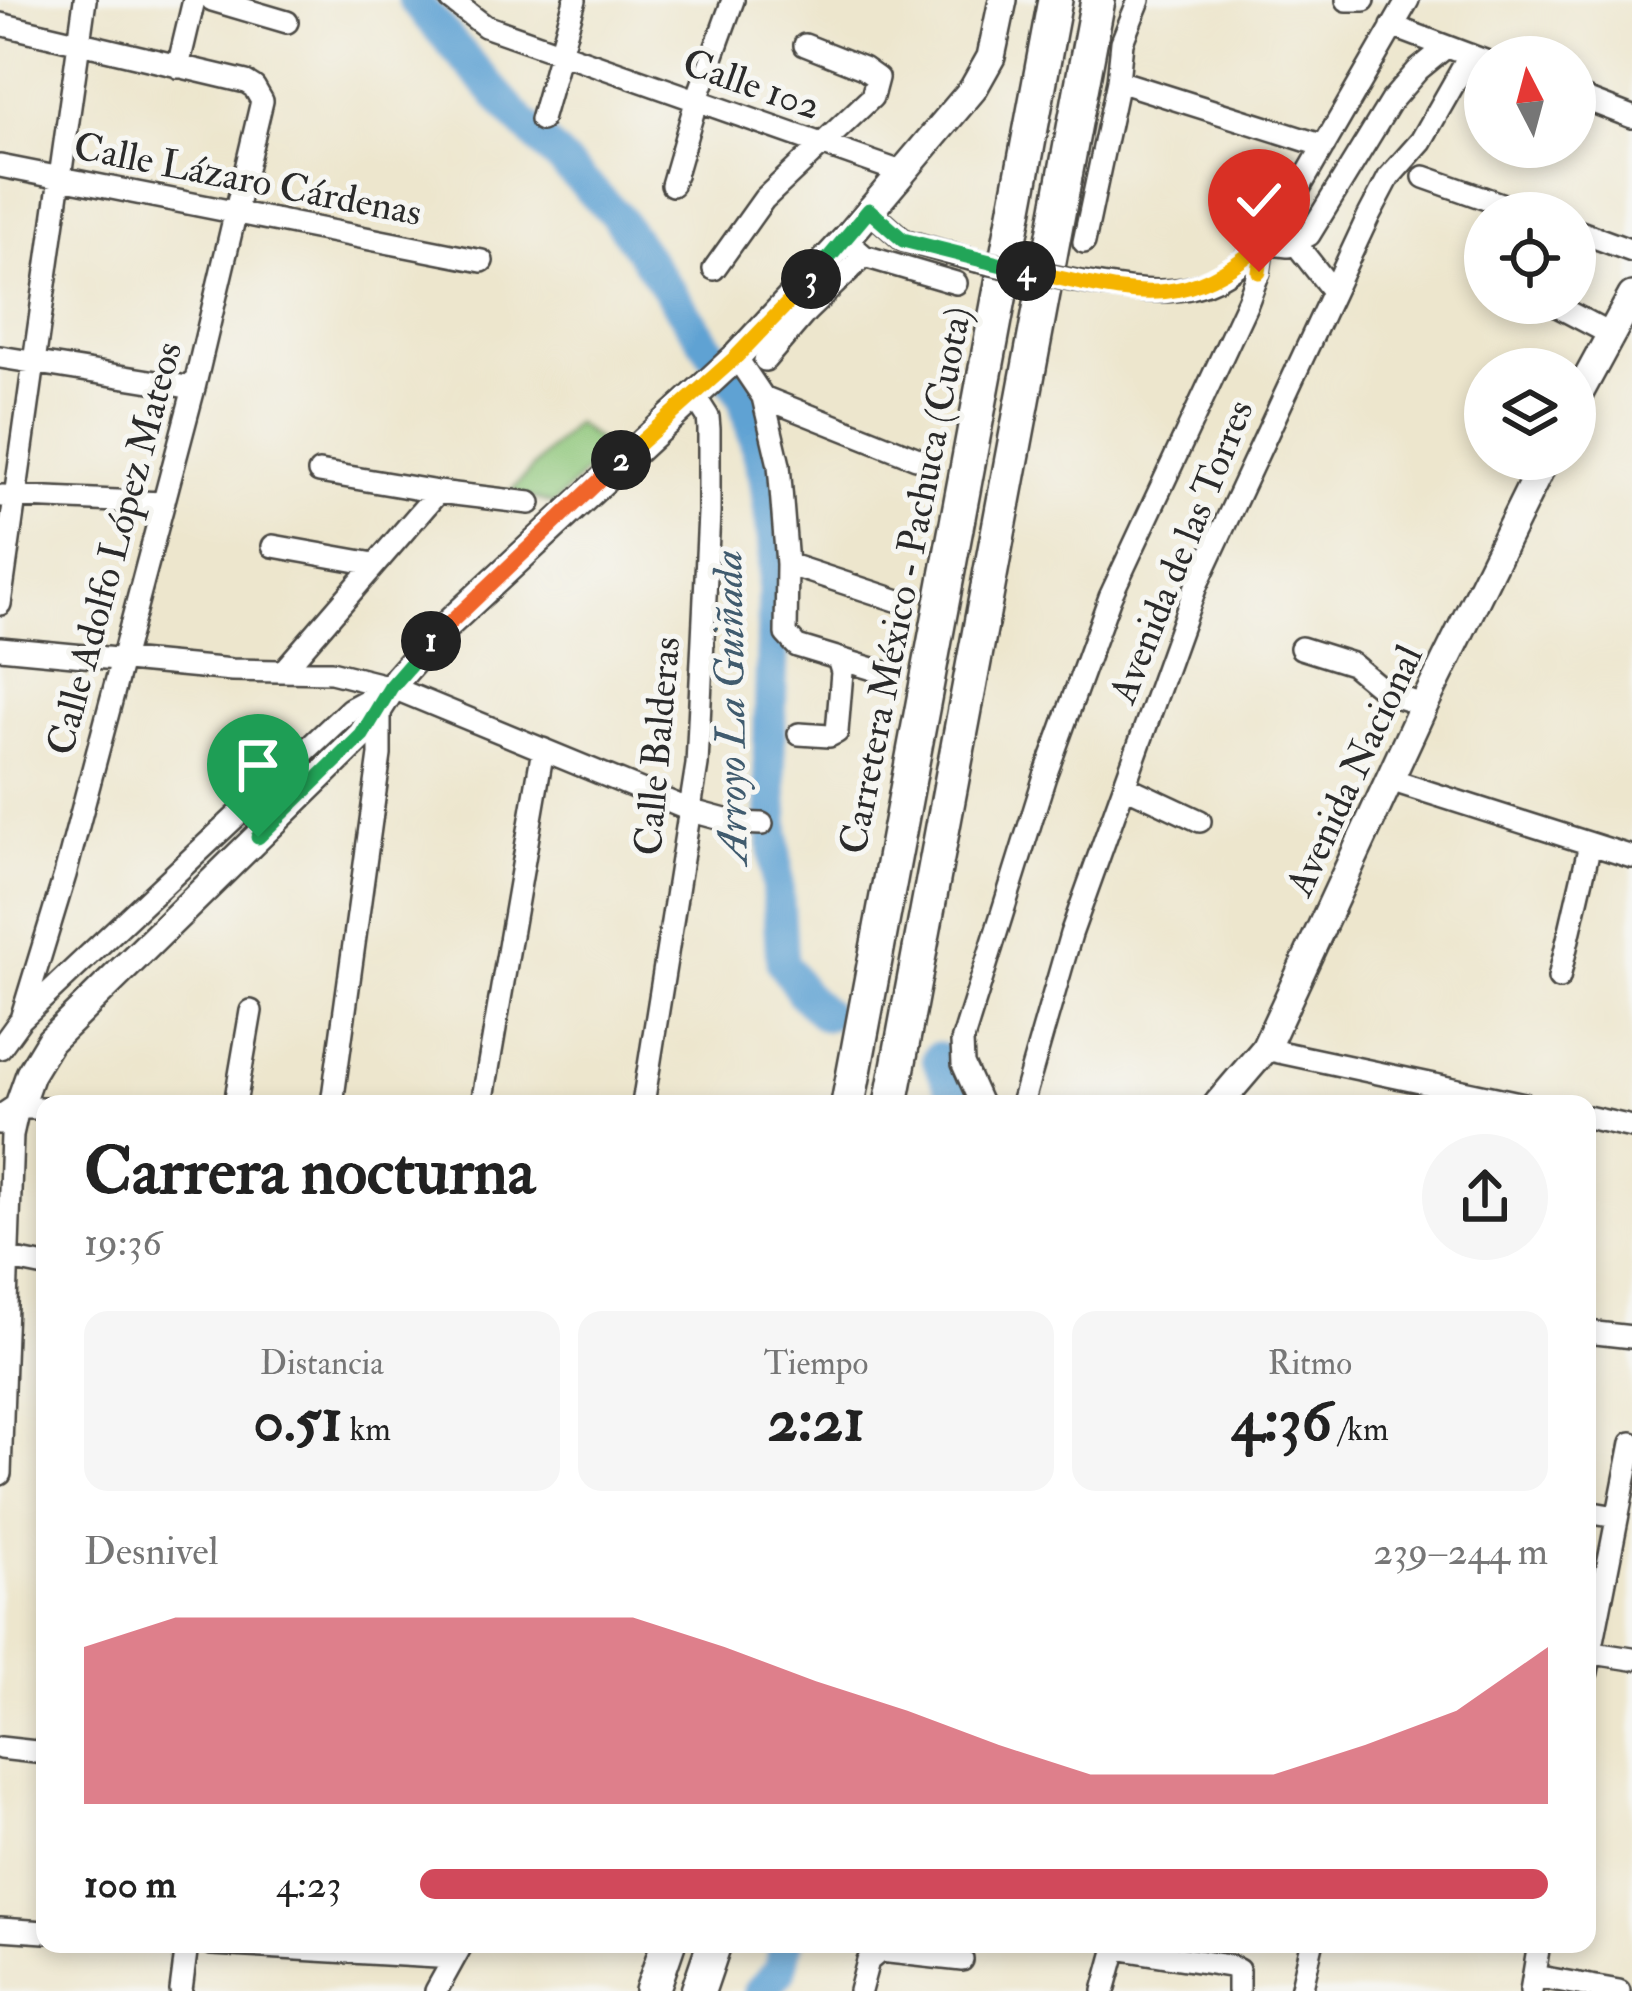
<!DOCTYPE html>
<html lang="es">
<head>
<meta charset="utf-8">
<style>
	body { margin:0; font-family:"IM FELL Double Pica",serif; background:#f6f6f6; color:#222; height:100vh; display:flex; flex-direction:column; font-size:45px; white-space:nowrap }
	* { box-sizing:border-box; margin:0 }
	p { font-size:39px; color:#767676 }
	.icon { flex:none; width:66px; height:66px; fill:none; stroke:currentColor; stroke-width:2; stroke-linecap:round; stroke-linejoin:round }
	.map { position:relative; flex:1; overflow:hidden }
	.side { position:absolute; left:36px; top:1095px; width:1560px; height:858px; display:flex; flex-direction:column; background:#fff; border-radius:24px; box-shadow:0 6px 18px #0003 }
	.side>* { flex:none }
	.needle { width:78px; rotate:354deg }
	.buttons { position:absolute; left:1464px; top:36px; display:grid; gap:24px }
	.buttons a { display:grid; place-items:center; width:132px; height:132px; border-radius:50%; background:#fff; box-shadow:0 6px 18px #0003; font-size:60px }
	.pin { position:absolute; display:grid; place-items:center; width:102px; height:102px; color:#fff; margin:-123px -51px; border-radius:50% 50% 50% 0; rotate:-45deg; box-shadow:0 0 12px #0007 }
	.pin .icon { rotate:45deg }
	.km { position:absolute; width:60px; height:60px; margin:-30px; border-radius:50%; background:#222; color:#fff; font-size:33px; line-height:60px; text-align:center }
	.round { display:grid; place-items:center; flex:none; width:126px; height:126px; border-radius:63px; background:#f6f6f6 }
	.headline { display:flex; align-items:center; justify-content:space-between; height:204px; padding:0 48px }
	h1 { font-size:66px; font-weight:800; line-height:90px }
	.stats { display:grid; grid-template-columns:repeat(3,1fr); gap:18px; height:204px; padding:12px 48px }
	.stats div { display:grid; align-content:center; border-radius:24px; background:#f6f6f6; text-align:center }
	.stats b { font-size:60px; font-weight:800 }
	.stats small { font-size:33px; font-weight:400 }
	.stats p { font-size:33px }
	.chart { height:336px; padding:24px 48px }
	.chart p { display:flex; justify-content:space-between }
	.chart svg { width:100%; height:216px; margin-top:12px; fill:#d1495b; opacity:.7 }
	ul { padding:0 48px; list-style:none; font-size:39px }
	li { display:grid; grid-template-columns:192px 144px 1fr; align-items:center; height:90px }
	li i { height:30px; border-radius:15px; background:#d1495b }
	.map>svg:first-child { display:block }
</style>
</head>
<body>
<div class="map">
<svg width="1632" height="1991" viewBox="0 0 1632 1991">
	<rect width="100%" height="100%" fill="#f6f6f2"/>
	<filter id="ink" filterUnits="userSpaceOnUse"><feTurbulence type="fractalNoise" baseFrequency=".00833" numOctaves="2"/><feDisplacementMap in="SourceGraphic" scale="24" xChannelSelector="R" yChannelSelector="G"/><feConvolveMatrix kernelMatrix="1 2 1 2 8 2 1 2 1" color-interpolation-filters="sRGB"/></filter>
	<filter id="wash" filterUnits="userSpaceOnUse"><feTurbulence type="fractalNoise" baseFrequency=".004" numOctaves="4" result="noise"/><feDisplacementMap in="SourceGraphic" scale="48" xChannelSelector="R" yChannelSelector="G"/><feGaussianBlur stdDeviation="2.7" result="paint"/><feColorMatrix in="noise" values="0 0 0 0 0 0 0 0 0 0 0 0 0 0 0 0 0 1.4 0 .05"/><feComposite in="paint" operator="in"/></filter>
	<g filter="url(#wash)">
		<rect width="100%" height="100%" fill="#ede6cd"/>
		<!-- green -->
		<path fill="#8ec679" stroke="#5c7852" stroke-width="3" d="M575,423L609,448L554,504L510,492Z"/>
		<g fill="none" stroke-linecap="round" stroke-linejoin="round">
			<!-- river -->
			<path stroke="#5fa2d3" stroke-width="33" d="M414,0L515,115L615,214L743,396L765,477L775,549L769,754L782,962L803,994L825,1015
				M938,1058L958,1104
				M760,1991L780,1970L786,1944"/>
		</g>
	</g>
	<g filter="url(#ink)">
		<g fill="none" stroke-linecap="round" stroke-linejoin="round">
			<defs>
				<path id="minor" d="M212,0L287,22
					M451,0L485,26L901,172
					M1347,0H1364
					M0,24L246,82L254,87L262,101L194,388L65,875L21,1019
					M1392,26L1485,61
					M178,67L194,0
					M1118,81L1324,146
					M1575,95L1632,117
					M541,120L575,0
					M0,166L482,261
					M1424,177L1526,213
					M672,185L696,102L733,0
					M869,210L903,240L977,261
					M1575,230L1632,251
					M1084,242L1118,81L1122,42L1139,0
					M1263,243L1288,246L1309,235L1391,101L1418,70L1446,47
					M1296,244L1333,291
					M856,249L864,256L956,283
					M714,269L764,199L872,97L877,78L863,68L805,45
					M1076,281C1174,298 1222,303 1285,213L1408,0
					M1551,303L1610,334
					M0,357L194,388
					M736,357L763,397L779,465L787,564L786,634L797,646L883,672
					M765,360L806,312L864,256
					M763,397L916,458
					M319,472L438,492L530,503
					M2,496L163,503
					M273,546L374,564
					M787,564L896,600
					M0,604L85,0
					M0,648L232,670L331,672L391,687L692,811L736,823L762,824
					M1301,648L1352,664L1388,694L1424,705
					M283,671L438,492
					M799,734L829,736L837,732L842,672L839,662
					M1390,780L1632,857
					M1125,786L1200,821
					M1559,978L1590,844
					M0,1048L21,1019L350,709L391,687
					M1265,1049L1524,1104
					M235,1104L251,1011
					M332,1104L380,755V708
					M482,1104L543,749
					M643,1104L697,765L709,513V429L708,417L694,395
					M981,1104L963,1064L962,1042L1045,776L1110,597L1248,301L1259,272L1263,243
					M1022,1104L1071,934L1196,586L1368,217L1389,177L1421,141L1470,55
					M1587,1117L1632,1127
					M5,1258L45,1266
					M1587,1332L1632,1337
					M0,1474L12,1135L18,1108H45
					M1587,1512L1616,1517
					M1587,1652L1632,1659
					M1587,1672L1632,1443
					M0,1748L45,1753
					M0,1929L45,1932
					M212,1944L454,1958
					M1116,1948L1229,1966L1238,1970V1991
					M1534,1976L1619,1991
					M181,1991L187,1944
					M436,1991L462,1944
					M860,1991L868,1961L880,1951L962,1960
					M1104,1991L1117,1944
					M1301,1991L1312,1944
					M1531,1991L1539,1944"/>
				<path id="major" d="M1575,401L1632,296
					M1218,1104L1265,1049L1424,705L1545,459
					M0,1120L18,1108L30,1074L50,1041L362,735L398,678L433,638L736,357L846,239L973,89L991,57L1003,0"/>
				<path id="highway" d="M848,1104L1055,0
					M891,1104L1098,0
					M652,1991L668,1944
					M698,1991L714,1944"/>
			</defs>
			<!-- minor casing -->
			<use href="#minor" stroke="#484743" stroke-width="26"/>
			<!-- major casing -->
			<use href="#major" stroke="#484743" stroke-width="32"/>
			<!-- highway casing -->
			<use href="#highway" stroke="#484743" stroke-width="38"/>
			<!-- minor -->
			<use href="#minor" stroke="#fff" stroke-width="21"/>
			<!-- major -->
			<use href="#major" stroke="#fff" stroke-width="27"/>
			<!-- highway -->
			<use href="#highway" stroke="#fff" stroke-width="33"/>
			<defs>
				<path id="minor-bridge" d="M977,261L1076,281"/>
			</defs>
			<!-- minor-bridge casing -->
			<use href="#minor-bridge" stroke="#484743" stroke-width="26" stroke-linecap="butt"/>
			<!-- minor-bridge -->
			<use href="#minor-bridge" stroke="#fff" stroke-width="21"/>
		</g>
	</g>
	<g fill="none" stroke-linecap="round" stroke-linejoin="round" filter="url(#ink)">
		<defs>
			<path id="split-1" d="M258,837L362,735L391,687L431,641"/>
			<path id="split-2" d="M431,641L621,460"/>
			<path id="split-3" d="M621,460L736,357L811,279"/>
			<path id="split-4" d="M811,279L869,210L903,240L1026,271"/>
			<path id="split-5" d="M1026,271C1127,291 1177,317 1263,243L1259,272"/>
		</defs>
		<!-- split-1 casing -->
		<use href="#split-1" stroke="#fff" stroke-width="24"/>
		<!-- split-2 casing -->
		<use href="#split-2" stroke="#fff" stroke-width="24"/>
		<!-- split-3 casing -->
		<use href="#split-3" stroke="#fff" stroke-width="24"/>
		<!-- split-4 casing -->
		<use href="#split-4" stroke="#fff" stroke-width="24"/>
		<!-- split-5 casing -->
		<use href="#split-5" stroke="#fff" stroke-width="24"/>
		<!-- split-1 -->
		<use href="#split-1" stroke="#22a559" stroke-width="15"/>
		<!-- split-2 -->
		<use href="#split-2" stroke="#f0652b" stroke-width="15"/>
		<!-- split-3 -->
		<use href="#split-3" stroke="#f5b400" stroke-width="15"/>
		<!-- split-4 -->
		<use href="#split-4" stroke="#22a559" stroke-width="15"/>
		<!-- split-5 -->
		<use href="#split-5" stroke="#f5b400" stroke-width="15"/>
	</g>
	<g text-anchor="middle" stroke-width="10" stroke-linejoin="round" paint-order="stroke">
		<!-- street labels -->
		<g font-size="39" fill="#2b2b2b" stroke="#f6f6f2">
			<text transform="translate(752 83) rotate(19)" y="14">Calle 102</text>
			<text transform="translate(248 178) rotate(11)" y="14">Calle Lázaro Cárdenas</text>
			<text transform="translate(113 548) rotate(-75)" y="14">Calle Adolfo López Mateos</text>
			<text transform="translate(1180 551) rotate(-68)" y="14">Avenida de las Torres</text>
			<text transform="translate(904 580) rotate(-79)" y="14">Carretera México - Pachuca (Cuota)</text>
			<text transform="translate(656 746) rotate(-85)" y="14">Calle Balderas</text>
			<text transform="translate(1353 770) rotate(-65)" y="14">Avenida Nacional</text>
		</g>
		<!-- water labels -->
		<g font-size="42" font-style="italic" fill="#405b6e" stroke="#f6f6f2">
			<text transform="translate(729 707) rotate(-91)" y="15">Arroyo La Guiñada</text>
		</g>
	</g>
</svg>
<div class="buttons">
<a><svg class="needle" viewBox="-14 -14 28 28"><path d="M0-13l5 13h-10z" fill="#e53935"/><path d="M0 13l5-13h-10z" fill="#767676"/></svg></a>
<a><svg class="icon" aria-label="locate" viewBox="0 0 24 24"><circle cx="12" cy="12" r="6"/><path d="M12 2v4M12 18v4M2 12h4M18 12h4"/></svg></a>
<a><svg class="icon" aria-label="layers" viewBox="0 0 24 24"><path d="M12 4l9 5-9 5-9-5zM3 14l9 5 9-5"/></svg></a>
</div>
<div class="pin" style="left:258px;top:837px;background:#1e9e55"><svg class="icon" aria-label="arrive" viewBox="0 0 24 24"><path d="M6 21V4h12l-3 4 3 4H6"/></svg></div>
<div class="pin" style="left:1259px;top:272px;background:#d93025"><svg class="icon" aria-label="check" viewBox="0 0 24 24"><path d="M5 12l5 5 9-10"/></svg></div>
<b class="km" style="left:431px;top:641px">1</b>
<b class="km" style="left:621px;top:460px">2</b>
<b class="km" style="left:811px;top:279px">3</b>
<b class="km" style="left:1026px;top:271px">4</b>
<section class="side">
<div class="headline"><div><h1>Carrera nocturna</h1><p>19:36</p></div><a class="round"><svg class="icon" aria-label="share" viewBox="0 0 24 24"><path d="M12 15V3M7 8l5-5 5 5M5 13v7h14v-7"/></svg></a></div>
<div class="stats">
<div><p>Distancia</p><b>0.51<small> km</small></b></div>
<div><p>Tiempo</p><b>2:21</b></div>
<div><p>Ritmo</p><b>4:36<small> /km</small></b></div>
</div>
<div class="chart"><p><span>Desnivel</span>239–244 m</p>
<svg viewBox="0 0 160 44" preserveAspectRatio="none"><path d="M0 44V12L10 6L20 6L30 6L40 6L50 6L60 6L70 12L80 19L90 25L100 32L110 38L120 38L130 38L140 32L150 25L160 12V44z"/></svg>
</div>
<ul>
<li><b>100 m</b>4:23<i style="width:100%"></i></li>
</ul>
</section>
</div>
</body>
</html>
